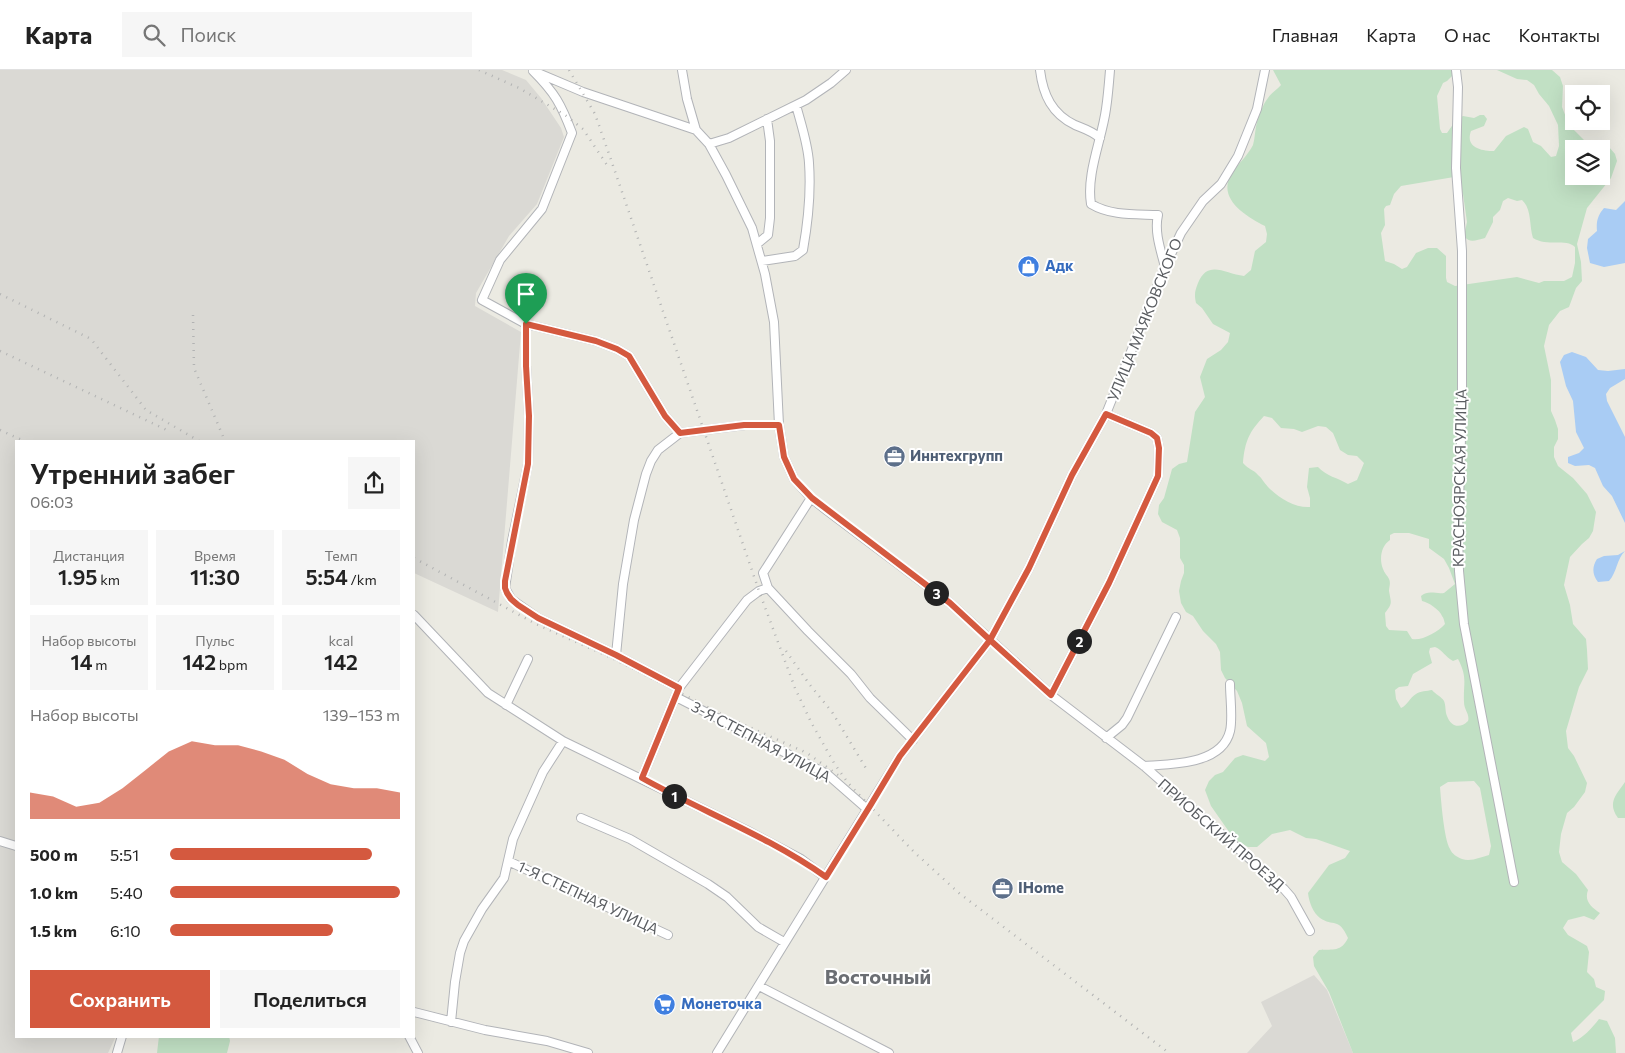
<!DOCTYPE html>
<html lang="ru">
<head>
<meta charset="utf-8">
<style>
	body { margin:0; font-family:Commissioner,sans-serif; background:#f6f6f6; color:#222; height:100vh; display:flex; flex-direction:column; font-size:19px; white-space:nowrap }
	* { box-sizing:border-box; margin:0 }
	p { font-size:16px; color:#767676 }
	.icon { flex:none; width:28px; height:28px; fill:none; stroke:currentColor; stroke-width:2; stroke-linecap:round; stroke-linejoin:round }
	.map { position:relative; flex:1; overflow:hidden }
	.side { position:absolute; left:15px; top:370px; width:400px; height:598px; display:flex; flex-direction:column; background:#fff; border-radius:0px; box-shadow:0 5px 20px #0002 }
	.side>* { flex:none }
	.fabs { position:absolute; left:1565px; top:15px; display:grid; gap:10px }
	.fabs a { display:grid; place-items:center; width:45px; height:45px; border-radius:0px; background:#fff; box-shadow:0 5px 20px #0002; font-size:25px }
	.pin { position:absolute; display:grid; place-items:center; width:42px; height:42px; color:#fff; margin:-51px -21px; border-radius:50% 50% 50% 0; rotate:-45deg; box-shadow:0 0 5px #0007 }
	.pin .icon { rotate:45deg }
	.km { position:absolute; width:25px; height:25px; margin:-12px; border-radius:50%; background:#222; color:#fff; font-size:14px; line-height:25px; text-align:center }
	.round { display:grid; place-items:center; flex:none; width:52px; height:52px; border-radius:0px; background:#f6f6f6 }
	.headline { display:flex; align-items:center; justify-content:space-between; height:85px; padding:0 15px }
	h1 { font-size:28px; font-weight:600; line-height:38px }
	.stats { display:grid; grid-template-columns:repeat(3,1fr); gap:8px; height:85px; padding:5px 15px }
	.stats div { display:grid; align-content:center; border-radius:0px; background:#f6f6f6; text-align:center }
	.stats b { font-size:21px; font-weight:600 }
	.stats small { font-size:14px; font-weight:400 }
	.stats p { font-size:14px }
	.chart { height:140px; padding:10px 15px }
	.chart p { display:flex; justify-content:space-between }
	.chart svg { width:100%; height:90px; margin-top:5px; fill:#d4593f; opacity:.7 }
	.primary-button { display:flex; gap:10px; margin-top:auto; padding:10px 15px }
	.primary-button a { flex:1; height:58px; border-radius:0px; background:#d4593f; color:#fff; font-size:20px; font-weight:600; line-height:58px; text-align:center }
	.primary-button a+a { background:#f6f6f6; color:#222 }
	ul { padding:0 15px; list-style:none; font-size:16px }
	li { display:grid; grid-template-columns:80px 60px 1fr; align-items:center; height:38px }
	li i { height:12px; border-radius:6px; background:#d4593f }
	header { display:flex; align-items:center; gap:30px; box-sizing:border-box; height:70px; padding:0 25px; background:#fff; border-bottom:1px solid #e0e0e0 }
	header strong { font-size:24px }
	nav { display:flex; gap:28px; margin-inline-start:auto; font-size:18px }
	.search { width:350px; height:45px; background:#f6f6f6; display:flex; align-items:center; gap:12px; box-sizing:border-box; padding:0 18px; border-radius:0px; color:#767676; font-size:19px }
	.map>svg:first-child { display:block }
</style>
</head>
<body>
<header>
<strong>Карта</strong>
<div class="search"><svg class="icon" aria-label="search" viewBox="0 0 24 24"><circle cx="10" cy="10" r="6"/><path d="M15 15l6 6"/></svg>Поиск</div>
<nav><a>Главная</a><a>Карта</a><a>О нас</a><a>Контакты</a></nav>
</header>
<div class="map">
<svg width="1625" height="983" viewBox="0 0 1625 983">
	<rect width="100%" height="100%" fill="#ebeae2"/>
	<!-- industrial -->
	<path fill="#dad9d4" d="M0,0H502L526,10L541,28L561,58L564,67L537,134L509,166L476,223L475,236L521,262L498,542L414,503V371H16V966H116L108,983H0Z
		M1314,905L1327,920L1353,983H1247L1272,956L1261,932Z"/>
	<!-- green -->
	<path fill="#c1e0c4" fill-rule="evenodd" d="M1273,0H1458L1447,11L1443,13L1437,26L1440,59L1442,63H1447L1456,50L1463,46L1474,48L1480,45H1484L1487,49L1484,56L1471,61C1465,77 1481,81 1494,81L1506,66L1524,57L1528,59L1533,72L1541,76L1551,87L1556,86L1559,76L1558,55L1549,36L1539,24L1534,15L1527,10L1517,9L1497,0H1552L1560,7L1563,16L1562,37L1569,55L1584,70L1609,77L1615,84L1617,91L1611,108L1587,138L1577,174L1581,192L1582,211L1576,218L1569,237L1560,241L1549,255L1544,276L1551,310V341L1555,350L1558,359V369L1554,377V387L1558,396L1573,408L1587,424L1596,442L1593,461L1589,468L1582,474L1570,487L1564,515L1570,535L1573,554L1586,569L1587,580L1588,599L1579,617L1566,661L1568,678L1574,686L1587,713L1585,722L1574,737L1567,743L1561,764L1559,782L1562,792L1576,804L1588,820C1584,831 1591,837 1600,843L1594,850L1584,846L1568,850L1563,858L1568,865L1587,876L1589,882L1587,902L1594,909L1596,917L1605,921L1604,930L1571,963L1573,972C1582,969 1593,957 1599,949L1607,951L1615,968L1616,983H1353L1329,922L1314,896L1313,887L1319,880C1334,879 1341,882 1348,868C1339,847 1333,857 1320,848C1313,843 1309,832 1308,823L1329,795L1345,788L1350,781L1316,769L1306,768L1290,760L1272,764L1257,777H1248L1239,772L1232,766L1211,736L1205,720L1209,711L1215,705L1223,702L1235,688L1243,685L1265,691L1269,687L1266,673L1247,656L1242,633L1237,621L1225,608L1221,600L1220,582L1216,574L1203,561L1193,546L1186,542L1181,533L1179,521L1181,511L1184,503V495L1180,488V468L1177,460L1162,452L1158,444L1159,435L1164,428L1172,399L1179,394L1187,392L1195,342L1205,327L1200,307L1207,289L1221,280L1228,272L1230,263L1213,254L1202,238L1196,233C1194,224 1195,221 1198,213C1208,189 1225,204 1244,206L1251,200L1255,181L1266,172L1267,164L1265,156C1245,146 1216,128 1232,103C1238,94 1248,85 1253,75C1255,68 1255,59 1257,52C1259,45 1263,34 1268,28C1271,23 1277,20 1281,15ZM1574,79H1601V106H1574ZM1454,107L1463,124L1467,152L1464,166C1470,174 1476,170 1485,168L1493,152V147L1500,140L1503,131L1508,128L1517,131L1522,130C1532,139 1529,156 1533,168C1547,177 1566,168 1575,177V193L1572,207L1564,211H1544L1539,213L1517,207L1455,216L1447,212L1446,208V186L1437,178H1428L1416,183L1407,197L1402,199L1394,194L1385,191L1381,163L1385,155L1384,139L1386,136L1390,135L1394,124L1401,116ZM1264,346L1272,348L1281,358L1294,359L1302,362L1318,356L1326,357L1333,363L1340,380L1348,385L1357,386L1364,393L1357,410L1348,414C1338,408 1326,406 1318,397L1309,398L1307,417L1310,428V437C1295,438 1279,428 1268,417C1264,413 1262,408 1258,405C1253,399 1249,400 1243,393C1245,371 1249,362 1264,346ZM1394,463H1409L1429,469V478L1444,489L1449,498L1455,514L1444,523C1435,524 1428,520 1421,526L1422,531C1428,532 1440,540 1442,546C1444,548 1444,551 1445,554C1438,562 1422,571 1412,569L1407,561L1389,560L1386,556L1385,543C1393,533 1391,533 1389,521C1389,517 1391,513 1389,509C1388,506 1384,503 1383,499C1379,489 1381,476 1390,470V465ZM1435,577C1443,580 1445,587 1453,591L1458,589C1468,608 1463,614 1464,632C1464,640 1470,644 1468,651C1460,659 1451,657 1447,646C1445,642 1446,635 1444,631C1442,627 1435,624 1432,620C1427,621 1420,621 1416,624C1409,628 1408,635 1401,638L1396,629L1395,620L1399,617L1408,616L1413,604L1432,593L1429,582L1430,578ZM1474,711L1480,718L1491,776L1489,785C1481,787 1471,792 1462,789C1457,787 1452,784 1450,779C1444,769 1441,730 1440,717L1448,712Z
		M1625,712V748H1618C1607,733 1616,725 1625,712Z
		M159,966H229L230,971L227,983H157Z"/>
	<!-- water -->
	<path fill="#a9ccf4" d="M1625,131V193L1604,197L1590,193L1587,178L1588,169L1597,161C1596,151 1598,145 1604,138L1616,140Z
		M1572,282L1586,287L1598,300L1608,301L1625,299V309L1610,318L1606,324L1607,331L1625,367V453L1612,426L1603,416L1595,398L1589,395L1575,396L1568,393V387L1579,383L1584,378L1576,362L1573,331L1566,316L1560,292L1564,285Z
		M1625,481C1617,488 1617,502 1609,511L1598,512C1592,504 1592,497 1597,489L1604,486L1618,485Z"/>
	<g fill="none" stroke-linecap="round" stroke-linejoin="round">
		<defs>
			<path id="minor" d="M682,0L687,29L696,60L709,74L726,105L752,158L765,204L774,252L779,355L784,387L794,409L811,428L825,439L950,533L1051,625L1144,696L1284,819L1291,827L1310,861
				M1040,0C1043,25 1052,44 1075,55C1085,59 1092,61 1100,68
				M1110,0C1109,13 1108,26 1106,39C1102,69 1086,104 1091,134C1111,146 1135,144 1158,145C1154,162 1161,181 1165,197
				M1456,0L1458,17L1456,98L1462,181V337L1458,462L1459,501L1464,554L1514,812
				M533,1C555,23 561,34 572,63L542,139L500,190L482,230L526,254L596,271L617,279L629,286L665,346L680,363
				M538,3L583,22L696,60
				M709,74L729,68L806,30L831,13L846,0
				M757,174L768,165L770,148V71L767,49
				M762,191L795,186L803,180C808,152 811,121 809,93C808,74 801,54 796,35
				M526,254V295L529,346L528,394L512,471L505,518L511,529L538,548L616,585L679,618
				M768,518L808,561L851,604L870,628L913,670
				M414,545L488,623L563,671L746,760L801,789L825,807
				M616,585L623,514L634,450L646,404L651,391L658,380L680,363L745,355H779
				M1051,625L1109,513L1158,406L1159,378L1157,368L1151,363L1106,344
				M676,627L827,704L867,739
				M506,635L528,589
				M1106,668L1122,655L1127,648L1176,547
				M1144,696C1171,694 1222,695 1230,661C1233,648 1230,628 1230,614
				M642,708L679,618L747,530L759,521L768,518L763,503L811,428
				M581,748L630,769L708,814L727,827L758,857L784,872
				M0,771L16,776
				M508,791L668,865
				M759,916L889,983
				M414,942L485,960L547,971L588,983
				M451,952L455,912L460,883L464,871L482,839L504,808L513,769L543,702L563,671
				M409,966L418,983
				M117,983L122,966
				M717,983L900,686L990,570L1029,498L1072,405L1106,344L1165,197L1181,163L1203,131L1221,114L1238,86L1257,39L1265,0"/>
		</defs>
		<!-- minor casing -->
		<use href="#minor" stroke="#b2b4b8" stroke-width="10"/>
		<!-- minor -->
		<use href="#minor" stroke="#fff" stroke-width="8"/>
		<!-- rail -->
		<path stroke="#b2b3b3" stroke-width="2.5" stroke-dasharray="1 6" stroke-linecap="butt" d="M479,0L519,18L565,45L583,59L609,98
			M569,0L595,44L609,84L759,521L795,618L811,652L834,693L848,713L914,782L959,823L1169,983
			M0,224L91,269L146,340L199,371
			M193,245L194,298L225,371
			M0,281L169,361
			M0,360L24,371
			M414,488L536,554L614,589L727,647L807,683L838,705
			M786,581L810,615L832,642L867,700"/>
	</g>
	<g fill="none" stroke-linecap="round" stroke-linejoin="round">
		<defs>
			<path id="route" d="M526,254V296L529,346L528,394L505,511V518L507,523L511,529L518,535L538,548L616,585L679,618L642,708C703,742 768,766 826,807L870,736L900,686L990,570L1051,625L1109,513L1158,406L1159,378L1157,368L1151,363L1106,344L1072,405L1029,498L990,570L950,533L812,428L794,409L784,387L779,355H744L680,363L665,346L629,286L617,279L596,271L526,254"/>
		</defs>
		<!-- route casing -->
		<use href="#route" stroke="#fff" stroke-width="10"/>
		<!-- route -->
		<use href="#route" stroke="#d4593f" stroke-width="6"/>
	</g>
	<!-- icons -->
	<defs>
		<symbol id="shop-disc" viewBox="-11 -11 22 22"><circle r="9.5" fill="#3f7fe0" stroke="#fff"/><path d="M-5-2.5h2.3a2.7 3.5 0 0 1 5.4 0H5L5.5 6h-11ZM-1.5-2.5h3a1.5 2.3 0 0 0-3 0Z" fill="#fff"/></symbol>
		<symbol id="office-disc" viewBox="-11 -11 22 22"><circle r="9.5" fill="#5c6f8a" stroke="#fff"/><path d="M-6-3h4V-5.5h4V-3h4V5H-6ZM-1-4.5V-3h2v-1.5ZM-6 0V1H6V0Z" fill="#fff"/></symbol>
		<symbol id="supermarket-disc" viewBox="-11 -11 22 22"><circle r="9.5" fill="#3f7fe0" stroke="#fff"/><path d="M-6-5.5h2.5l.6 2H6L4.5 2H-2.5L-4.4-4H-6ZM-1.5 3.2a1.3 1.3 0 1 0 .1 0ZM3 3.2a1.3 1.3 0 1 0 .1 0Z" fill="#fff"/></symbol>
	</defs>
	<g fill-rule="evenodd">
		<use href="#shop-disc" x="1016" y="184" width="25" height="25"/>
		<use href="#office-disc" x="882" y="374" width="25" height="25"/>
		<use href="#office-disc" x="990" y="806" width="25" height="25"/>
		<use href="#supermarket-disc" x="652" y="922" width="25" height="25"/>
	</g>
	<g text-anchor="middle" stroke-width="4" stroke-linejoin="round" paint-order="stroke">
		<!-- shop labels -->
		<g font-size="15" font-weight="bold" fill="#366cbe" stroke="#fff" text-anchor="start">
			<text x="1045" y="201">Адк</text>
			<text x="681" y="939">Монеточка</text>
		</g>
		<!-- street labels -->
		<g font-size="15" fill="#5a5d61" stroke="#fff">
			<text transform="translate(1145 250) rotate(-68)" y="5">УЛИЦА МАЯКОВСКОГО</text>
			<text transform="translate(1460 408) rotate(-89)" y="5">КРАСНОЯРСКАЯ УЛИЦА</text>
			<text transform="translate(761 672) rotate(28)" y="5">3-Я СТЕПНАЯ УЛИЦА</text>
			<text transform="translate(1221 765) rotate(41)" y="5">ПРИОБСКИЙ ПРОЕЗД</text>
			<text transform="translate(588 828) rotate(25)" y="5">1-Я СТЕПНАЯ УЛИЦА</text>
		</g>
		<!-- service labels -->
		<g font-size="15" font-weight="bold" fill="#4e5e75" stroke="#fff" text-anchor="start">
			<text x="910" y="391">Иннтехгрупп</text>
			<text x="1018" y="823">IHome</text>
		</g>
		<!-- district labels -->
		<g font-size="20" font-weight="bold" fill="#6b6e73" stroke="#fff">
			<text x="878" y="914">Восточный</text>
		</g>
	</g>
</svg>
<div class="fabs">
<a><svg class="icon" aria-label="locate" viewBox="0 0 24 24"><circle cx="12" cy="12" r="6"/><path d="M12 2v4M12 18v4M2 12h4M18 12h4"/></svg></a>
<a><svg class="icon" aria-label="layers" viewBox="0 0 24 24"><path d="M12 4l9 5-9 5-9-5zM3 14l9 5 9-5"/></svg></a>
</div>
<div class="pin" style="left:526px;top:254px;background:#1e9e55"><svg class="icon" aria-label="arrive" viewBox="0 0 24 24"><path d="M6 21V4h12l-3 4 3 4H6"/></svg></div>
<b class="km" style="left:674px;top:726px">1</b>
<b class="km" style="left:1079px;top:571px">2</b>
<b class="km" style="left:936px;top:523px">3</b>
<section class="side">
<div class="headline"><div><h1>Утренний забег</h1><p>06:03</p></div><a class="round"><svg class="icon" aria-label="share" viewBox="0 0 24 24"><path d="M12 15V3M7 8l5-5 5 5M5 13v7h14v-7"/></svg></a></div>
<div class="stats">
<div><p>Дистанция</p><b>1.95<small> km</small></b></div>
<div><p>Время</p><b>11:30</b></div>
<div><p>Темп</p><b>5:54<small> /km</small></b></div>
</div>
<div class="stats">
<div><p>Набор высоты</p><b>14<small> m</small></b></div>
<div><p>Пульс</p><b>142<small> bpm</small></b></div>
<div><p>kcal</p><b>142</b></div>
</div>
<div class="chart"><p><span>Набор высоты</span>139–153 m</p>
<svg viewBox="0 0 160 44" preserveAspectRatio="none"><path d="M0 44V31L10 33L20 38L30 36L40 29L50 20L60 11L70 6L80 8L90 8L100 11L110 15L120 22L130 27L140 29L150 29L160 31V44z"/></svg>
</div>
<ul>
<li><b>500 m</b>5:51<i style="width:88%"></i></li>
<li><b>1.0 km</b>5:40<i style="width:100%"></i></li>
<li><b>1.5 km</b>6:10<i style="width:71%"></i></li>
</ul>
<div class="primary-button"><a>Сохранить</a><a>Поделиться</a></div>
</section>
</div>
</body>
</html>
